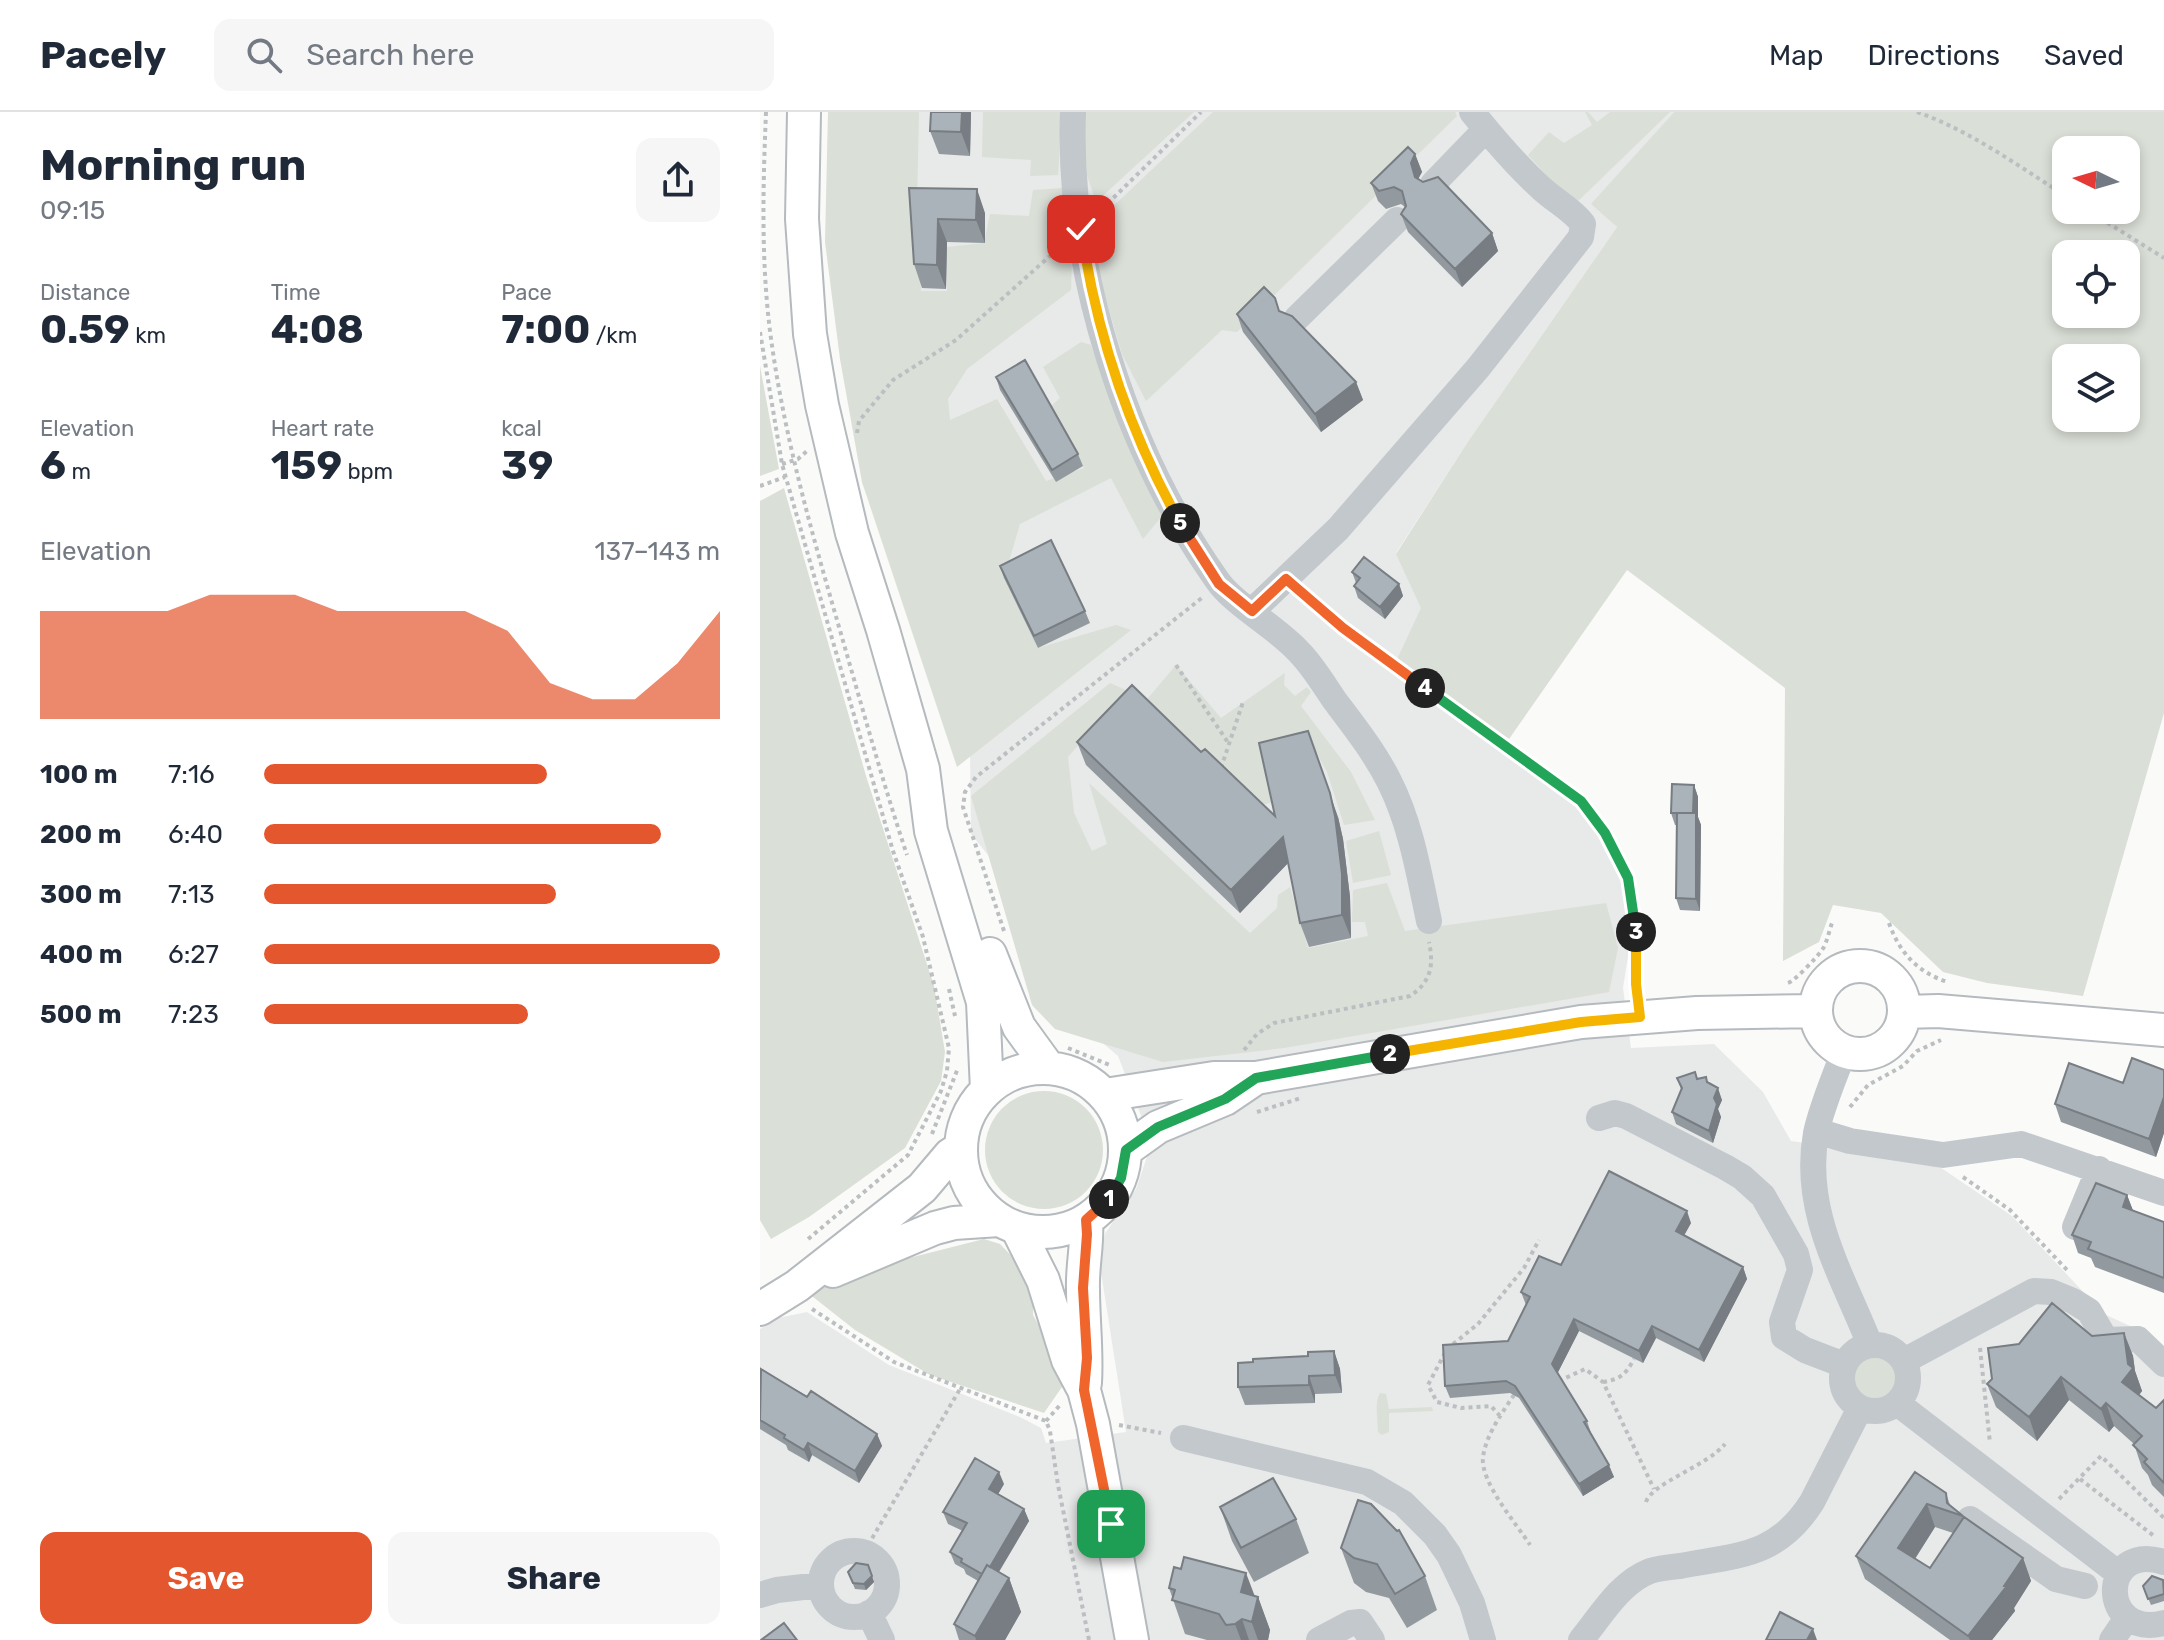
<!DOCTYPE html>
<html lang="en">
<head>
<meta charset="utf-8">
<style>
	body { margin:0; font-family:Rubik,sans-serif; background:#f6f6f7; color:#1f2937; height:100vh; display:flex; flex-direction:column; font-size:30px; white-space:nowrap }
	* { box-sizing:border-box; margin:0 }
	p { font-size:26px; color:#747a83 }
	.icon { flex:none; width:44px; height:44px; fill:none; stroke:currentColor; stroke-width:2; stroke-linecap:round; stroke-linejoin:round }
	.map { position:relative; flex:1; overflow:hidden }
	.sheet { display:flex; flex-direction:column; background:#fff; width:760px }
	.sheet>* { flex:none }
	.needle { width:52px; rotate:275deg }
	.controls { position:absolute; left:1292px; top:24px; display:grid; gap:16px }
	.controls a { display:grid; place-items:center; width:88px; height:88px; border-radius:16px; background:#fff; box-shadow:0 4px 12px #0003; font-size:40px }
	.pin { position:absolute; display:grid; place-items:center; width:68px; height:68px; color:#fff; margin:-34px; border-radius:16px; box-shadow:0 4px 12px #0006 }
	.km { position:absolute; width:40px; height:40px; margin:-20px; border-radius:50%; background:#222; color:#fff; font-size:22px; line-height:40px; text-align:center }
	.round { display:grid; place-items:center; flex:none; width:84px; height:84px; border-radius:16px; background:#f6f6f7 }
	.overview { display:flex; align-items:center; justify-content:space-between; height:136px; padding:0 40px }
	h1 { font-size:44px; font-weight:700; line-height:60px }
	.stats { display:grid; grid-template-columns:repeat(3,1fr); gap:12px; height:136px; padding:8px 40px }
	.stats div { display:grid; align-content:center }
	.stats b { font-size:40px; font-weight:700 }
	.stats small { font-size:22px; font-weight:400 }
	.stats p { font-size:22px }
	.chart { height:224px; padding:16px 40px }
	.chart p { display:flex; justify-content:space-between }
	.chart svg { width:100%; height:144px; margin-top:8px; fill:#e4572e; opacity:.7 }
	.action { display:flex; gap:16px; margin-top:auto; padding:16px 40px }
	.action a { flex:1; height:92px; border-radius:16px; background:#e4572e; color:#fff; font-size:32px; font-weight:700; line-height:92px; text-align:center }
	.action a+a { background:#f6f6f7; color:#1f2937 }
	ul { padding:0 40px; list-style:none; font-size:26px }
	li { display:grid; grid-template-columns:128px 96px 1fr; align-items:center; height:60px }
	li i { height:20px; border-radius:10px; background:#e4572e }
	header { display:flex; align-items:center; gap:48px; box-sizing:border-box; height:112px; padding:0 40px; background:#fff; border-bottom:2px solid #e0e1e3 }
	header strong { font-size:38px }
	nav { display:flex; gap:44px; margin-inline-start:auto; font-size:28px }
	.search { width:560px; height:72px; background:#f6f6f7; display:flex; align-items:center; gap:20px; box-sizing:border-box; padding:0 28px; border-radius:16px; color:#747a83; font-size:30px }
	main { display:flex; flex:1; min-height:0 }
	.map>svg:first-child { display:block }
</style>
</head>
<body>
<header>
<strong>Pacely</strong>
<div class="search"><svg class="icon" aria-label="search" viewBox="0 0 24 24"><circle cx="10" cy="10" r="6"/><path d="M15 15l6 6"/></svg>Search here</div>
<nav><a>Map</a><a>Directions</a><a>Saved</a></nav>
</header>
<main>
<section class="sheet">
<div class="overview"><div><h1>Morning run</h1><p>09:15</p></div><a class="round"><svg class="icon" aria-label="share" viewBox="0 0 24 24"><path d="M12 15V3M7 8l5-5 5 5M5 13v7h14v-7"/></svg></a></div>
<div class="stats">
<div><p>Distance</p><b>0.59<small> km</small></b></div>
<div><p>Time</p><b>4:08</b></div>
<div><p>Pace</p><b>7:00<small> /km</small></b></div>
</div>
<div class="stats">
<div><p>Elevation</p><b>6<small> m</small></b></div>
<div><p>Heart rate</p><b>159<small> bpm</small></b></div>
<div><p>kcal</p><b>39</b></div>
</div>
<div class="chart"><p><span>Elevation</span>137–143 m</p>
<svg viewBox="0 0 160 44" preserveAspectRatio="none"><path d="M0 44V11L10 11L20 11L30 11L40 6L50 6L60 6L70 11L80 11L90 11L100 11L110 17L120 33L130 38L140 38L150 27L160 11V44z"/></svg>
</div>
<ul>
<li><b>100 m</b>7:16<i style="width:62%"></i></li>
<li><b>200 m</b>6:40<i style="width:87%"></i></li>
<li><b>300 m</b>7:13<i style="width:64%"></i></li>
<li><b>400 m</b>6:27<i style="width:100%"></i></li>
<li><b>500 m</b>7:23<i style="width:58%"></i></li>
</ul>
<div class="action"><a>Save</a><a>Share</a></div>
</section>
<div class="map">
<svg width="1404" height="1528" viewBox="0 0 1404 1528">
	<rect width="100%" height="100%" fill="#fafaf8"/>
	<!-- built -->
	<path fill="#e8e9e9" d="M77,0H914L832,92L857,115L707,331L636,441L662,496L631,560L816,690L836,713L863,772L869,795L871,825L863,876L871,936L954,932L1003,980L1031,1029L1171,1049L1252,1104L1344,1202L1379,1218L1404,1242V1528H0V1217L18,1206L47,1200L129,1253L260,1305L281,1316L286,1331L366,1320L341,1160V1135L346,1120L376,1077L390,1036L383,1009L358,944L324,915L273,799L211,722L210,641L102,370L111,314Z"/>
	<!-- green -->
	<path fill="#dadfd7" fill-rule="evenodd" d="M68,0H159L157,91L161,179H187V135L224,131L230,102L269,104L273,78L303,76L312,146L311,178L207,257L188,287L190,308L237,287L286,369L324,356L290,295L300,286L283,255L321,230L331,233L356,303L402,404L383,427L351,366L260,412L244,466L278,536L356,513L371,518L197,655L102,370L80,247L65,130Z
		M223,0H302L298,63L270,64L271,48L222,45Z
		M323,0H434L336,90L320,42Z
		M453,0H695L697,4L477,220L462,218L386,289L362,242L337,157L330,116Z
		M825,0H828L837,10L850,0H910L814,93L768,43L789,20L804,31L832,13Z
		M914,0H1404V601L1323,884L1227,871L1183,860L1121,801L1073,793L1059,830L1023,849L1025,576L867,458L742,637L631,560L661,496L636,442L707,331L857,115L831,92ZM1306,38H1366V98H1306ZM1366,142V202H1306V142ZM1306,246H1366V306H1306Z
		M0,254L19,357L0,364Z
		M24,376L106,664L174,874L185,940L181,969L145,1036L49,1105L11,1127L0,1108V389Z
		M416,553L461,606L525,561L524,573L535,584L547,575L551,580L541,594L591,660L615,708L584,713L567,660L545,620L514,690L497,694L383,592Z
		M350,571L366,578L308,645L314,701L332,739L347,732L329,671L490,821L517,796L518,783L530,775L548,836L608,824L605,810H592L593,778L627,771L645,819L846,791L858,836L849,880L524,936L403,950L295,917L272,893L211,684Z
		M619,719L631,763L593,771L586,729Z
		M225 1038a59 59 0 1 1 118 0a59 59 0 1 1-118 0Z
		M224,1127L240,1132L265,1158L273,1176V1203L293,1239L302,1275L284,1301L170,1263L95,1218L48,1181L145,1147Z
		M1089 1266a25 25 0 1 1 50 0a25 25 0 1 1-50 0Z
		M620,1281L626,1282L629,1297L672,1295L673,1299L629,1301V1320L622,1323L618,1320C618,1308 614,1290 620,1281Z"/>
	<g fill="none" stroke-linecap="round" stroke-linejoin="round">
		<defs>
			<path id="major" d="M44,0L42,107L50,222L62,293L92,421L123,518L163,657L171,719L223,890L227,978
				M230,842L259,915L288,955
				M1056 898a44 44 0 1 1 88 0a44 44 0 1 1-88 0Z
				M1145,900L1178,899L1404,918
				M201 1038a82 82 0 1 1 164 0a82 82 0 1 1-164 0Z
				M345,983L454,966H496L821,910L937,901L1055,899
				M366,1038L398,1015L465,987L496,966
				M257,1116L283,1168L308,1248L324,1278L333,1312L372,1528
				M73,1159L175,1116L194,1111L239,1108
				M0,1197L37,1174L162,1076L190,1043L201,1036
				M325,1271C327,1239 323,1209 323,1177C322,1154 328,1131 326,1108"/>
		</defs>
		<!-- major casing -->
		<use href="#major" stroke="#b5babe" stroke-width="36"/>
		<!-- path -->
		<path stroke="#bbbfc2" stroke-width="4" stroke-dasharray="4 4" stroke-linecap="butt" d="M6,0C3,72 1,147 10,219C23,320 51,418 79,515C101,591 122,668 147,743
			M1157,0C1211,19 1258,54 1306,84
			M342,97L441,0
			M1327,98L1404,146
			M0,220L22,352L133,739L163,825L189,936L187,959L181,979L148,1043L47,1128
			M97,321L99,309L133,268L196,228L300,135
			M22,352L38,347L47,339
			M0,374L25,365
			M543,482L583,516L821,689C849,725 872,763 876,809C878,832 874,856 877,879
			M416,553L469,632
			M461,656L483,590
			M1129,811C1139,840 1158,861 1188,870
			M244,819L203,695L205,680L216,665L443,485
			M1028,871C1036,868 1057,845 1062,838C1067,831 1069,819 1072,811
			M189,877L195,904
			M308,936L352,954
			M484,938L497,922L514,911L650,884C671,870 674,854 669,830
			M1090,995L1108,973L1143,954L1157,939L1181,928
			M497,1000L541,986
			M172,1022L198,956
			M1203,1065L1250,1098L1309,1160
			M52,1197L134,1250L286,1309L290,1319L298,1373L329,1528
			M1220,1236L1230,1331
			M799,1269L825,1257L843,1270L894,1377
			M843,1270C861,1267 866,1262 874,1247
			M754,1283C742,1301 726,1323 723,1345C720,1370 756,1411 770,1433
			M740,1304L731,1294L701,1296L677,1290L668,1273L687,1237L718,1212L764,1156L779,1128
			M286,1309L300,1293
			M359,1313L401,1321
			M1320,1367L1394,1424
			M1299,1387L1341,1344L1404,1406
			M886,1390C892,1371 947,1354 965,1332
			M104,1440L200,1277"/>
		<!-- minor -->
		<path stroke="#c3c8cc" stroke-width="26" d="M313,0C307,158 366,339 457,468C474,493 518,516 539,540C553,554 564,573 575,589C594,614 615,641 629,669C651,712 659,762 669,809
			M673,72L726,17
			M537,206L637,108
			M492,499L578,417L718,256L821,125L823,112C812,97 793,88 780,75C755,52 733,26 712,0
			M1084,940C1074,966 1062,994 1056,1021C1042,1100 1082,1162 1110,1233
			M839,1006L855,1001L866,1004L965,1055L982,1065L1003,1084L1036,1142L1040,1158L1022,1210L1024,1225L1045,1238L1084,1253
			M1057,1019L1090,1029L1183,1043L1261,1032L1404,1081
			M1315,1115L1339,1057
			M1082 1266a33 33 0 1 1 66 0a33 33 0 1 1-66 0Z
			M1144,1249L1274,1179L1291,1180L1313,1189L1329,1199L1346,1228L1378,1227L1404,1252
			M1137,1291L1359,1462
			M423,1326L607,1370L643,1391L675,1423L689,1443L712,1491L723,1528
			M1210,1407L1296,1467L1325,1474
			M61 1472a33 33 0 1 1 66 0a33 33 0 1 1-66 0Z
			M1404,1450C1338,1429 1339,1528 1404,1511
			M0,1483L17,1478L61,1473
			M109,1501L122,1528
			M559,1528L591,1511L600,1510L612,1528
			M821,1528C841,1504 859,1471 890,1459C899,1456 910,1455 920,1454C978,1443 1017,1445 1052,1390L1100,1296
			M1352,1528L1367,1506"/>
		<!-- major -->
		<use href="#major" stroke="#fff" stroke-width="32"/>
	</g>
	<!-- wall -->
	<path fill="#929a9f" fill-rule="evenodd" d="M171,0H211L210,44L179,42L170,19Z
		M655,42L662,60L658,67L732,121L738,139L702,175L648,120L641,102L645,95L641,92L626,97L618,89L611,71Z
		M149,76L225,101V131L187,130L186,177L162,176L154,152Z
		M520,199L596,270L603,288L561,320L483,220L477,202Z
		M236,265L318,342L323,354L296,370L240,278Z
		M240,454L325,499L330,511L278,536L244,466Z
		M592,460L639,472L643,484L625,507L598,486L594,474L596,471Z
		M317,630L515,704L578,705L583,727L590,785L591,826L549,835L540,811L528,751L480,801L326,653Z
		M934,673L938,685V705L941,713L940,799L920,798L916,786L917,713H915L911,701Z
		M1404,958V1021L1396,1045L1301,1010L1295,992Z
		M917,966L937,967L948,971L962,988L958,997L961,1005L953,1031L916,1012L912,1000L921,977Z
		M1367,1083L1373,1099L1404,1110V1181L1335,1155L1331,1146L1318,1141L1312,1123Z
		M931,1111L924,1123L983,1155L987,1167L944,1250L896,1226L883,1251L819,1219L797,1262L827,1309L831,1321L854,1365L823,1384L759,1286L750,1281L690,1286L685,1274L748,1229L766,1193L761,1180L801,1153Z
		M1364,1221L1373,1244L1375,1259L1382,1279L1379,1283L1396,1296L1404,1288V1385L1392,1373L1388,1363L1382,1356L1374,1332L1354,1314L1349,1320L1309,1288L1277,1329L1236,1295L1227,1272L1332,1224Z
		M574,1239L580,1257L582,1281L555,1282V1291L485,1293L478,1275L493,1250L548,1244Z
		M0,1258L117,1322L122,1334L99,1371L52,1343L49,1350L28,1338L26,1333L0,1317Z
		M1155,1360L1186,1381L1190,1393L1203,1404L1263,1446L1271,1469L1254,1496L1255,1499L1232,1528H1190L1105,1467L1096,1444ZM1175,1415L1193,1421L1170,1456L1155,1447Z
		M244,1372L238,1382L264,1397L269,1409L239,1460L249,1466L261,1500L245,1528H199L194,1512L218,1469L206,1462L204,1457L195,1452L190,1440L203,1419L188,1412L183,1400Z
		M460,1395L536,1407L549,1441L494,1470L472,1429Z
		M581,1436L665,1464L677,1498L647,1516L629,1486L606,1480L594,1471Z
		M108,1453L114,1470L106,1478L95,1477L88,1460Z
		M1404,1470V1489L1391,1493L1383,1474Z
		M409,1476L498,1485L510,1518L508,1528H447L425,1522Z"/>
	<!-- shaded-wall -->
	<path fill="#777d82" d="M202,0H211L210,44L201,20Z
		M655,42L662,60L657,69L661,83L651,51Z
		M217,77L225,101V131L216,108Z
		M178,107L187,130L186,177L177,153Z
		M732,121L738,139L702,175L695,157Z
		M596,270L603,288L561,320L555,302Z
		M639,472L643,484L625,507L620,495Z
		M548,619L578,705L583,727L590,785L591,826L582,803Z
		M934,673L938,685V705L941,713L940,799L936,787L933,701Z
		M523,725L531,748L480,801L471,778Z
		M958,976L962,988L958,997L961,1005L953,1031L949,1019L954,986Z
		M1404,985V1021L1396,1045L1389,1027Z
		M1367,1083L1374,1101L1363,1095Z
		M927,1099L931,1111L920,1131L916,1119Z
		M983,1155L987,1167L944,1250L939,1238Z
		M814,1207L819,1219L796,1264L792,1252Z
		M892,1214L896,1226L883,1251L879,1239Z
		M1364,1221L1373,1244L1375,1259L1382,1279L1371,1293L1362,1270L1368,1252Z
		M574,1239L580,1257L582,1281L575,1263Z
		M549,1264L555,1282V1291L549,1273Z
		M1301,1265L1309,1288L1277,1329L1269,1305Z
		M1346,1291L1354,1314L1349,1320L1341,1297Z
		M117,1322L122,1334L99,1371L95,1359Z
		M48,1331L52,1343L49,1350L44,1338Z
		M849,1353L854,1365L823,1384L819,1372Z
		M239,1360L244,1372L234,1389L229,1377Z
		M1167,1392L1175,1415L1147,1459L1138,1436Z
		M264,1397L269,1409L229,1476L225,1464Z
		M1263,1446L1271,1469L1254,1496L1255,1499L1232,1528H1210L1208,1524Z
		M486,1461L497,1490L498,1485L510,1518L508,1528H498L481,1480Z
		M112,1464L114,1470L106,1478L104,1472Z
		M249,1466L261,1500L245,1528H216L215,1524Z
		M482,1507L489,1528H481L475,1512Z
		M1053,1517L1057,1528H1047Z"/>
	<!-- building -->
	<path fill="#aab3b9" stroke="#777d82" stroke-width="2" d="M171,0H202L201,20L170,19Z
		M648,35L655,42L651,51L655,65L663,70L678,65L732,121L695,157L641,102L646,94L642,79L634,75L619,79L611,71Z
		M149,76L217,77L216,108L178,107L177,153L154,152Z
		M504,175L515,186L519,199L532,204L596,270L555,302L477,202Z
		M265,248L318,342L292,358L236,265Z
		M291,428L325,499L274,524L240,454Z
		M604,445L639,472L620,495L594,474L600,466L592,460Z
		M372,573L441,640L445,637L515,704L499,631L548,619L570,681L575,704L582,762V803L540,811L523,725L471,778L317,630Z
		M912,672L934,673L933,701H911Z
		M917,701H936V787L916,786Z
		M1372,946L1404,958V985L1389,1027L1295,992L1309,951L1363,971Z
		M935,960L937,967L946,965L947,970L958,976L954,986L957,992L949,1019L912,1000L922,976L917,966Z
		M849,1059L927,1099L916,1119L983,1155L939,1238L892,1214L879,1239L814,1207L792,1252L827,1309L824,1310L849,1353L819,1372L755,1274L746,1269L685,1274L683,1233L748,1229L770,1185L761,1180L779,1144L801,1153Z
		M1336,1071L1367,1083L1363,1095L1404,1110V1166L1328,1137L1331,1130L1312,1123Z
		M1292,1191L1332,1224L1364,1221L1368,1252L1373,1256L1362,1270L1396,1296L1404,1288V1371L1384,1350L1387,1347L1373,1333L1382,1324L1346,1291L1341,1297L1301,1265L1269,1305L1227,1272L1232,1267L1228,1236L1259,1232Z
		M574,1239L575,1263L549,1264V1273L478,1275V1251L493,1250V1247L548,1244V1240Z
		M1,1257L47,1285L51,1279L117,1322L95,1359L48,1331L44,1338L24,1326L25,1323L0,1308Z
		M215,1346L239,1360L229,1377L264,1397L230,1455L227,1453L222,1462L201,1450L202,1447L190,1440L207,1411L183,1400Z
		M1155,1360L1186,1381L1187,1391L1203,1404L1167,1392L1138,1436L1170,1456L1204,1405L1263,1446L1244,1474L1246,1475L1208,1524L1096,1444Z
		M513,1366L536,1407L481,1436L460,1395Z
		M598,1388L611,1392L637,1419L639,1418L665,1464L635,1482L617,1452L594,1446L581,1436Z
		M424,1445L486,1461L481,1480L498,1485L492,1510L482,1507L475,1512L466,1513L459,1502L412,1488L415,1478L409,1476L414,1455L421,1457Z
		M96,1451L108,1453L112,1464L104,1472L93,1471L88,1460Z
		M227,1453L249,1466L215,1524L194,1512Z
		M1392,1464L1403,1468L1404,1482L1388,1487L1383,1474Z
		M1020,1500L1053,1517L1047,1528H1006Z
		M24,1511L37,1528H1Z"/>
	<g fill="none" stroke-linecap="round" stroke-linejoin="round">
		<defs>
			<path id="split-1" d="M349,1087L326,1108L327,1122L323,1176L327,1246L324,1278L351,1412"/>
			<path id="split-2" d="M349,1087L361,1066L366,1038L398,1015L465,987L496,966L630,942"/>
			<path id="split-3" d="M630,942L821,910L880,905L876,872V820"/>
			<path id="split-4" d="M665,576L821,689L845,721L868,766L876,820"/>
			<path id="split-5" d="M420,411L459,472L492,499L526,467L583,516L665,576"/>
			<path id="split-6" d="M321,117C336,220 369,319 420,411"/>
		</defs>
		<!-- split-1 casing -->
		<use href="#split-1" stroke="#fff" stroke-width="16"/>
		<!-- split-2 casing -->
		<use href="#split-2" stroke="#fff" stroke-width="16"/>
		<!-- split-3 casing -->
		<use href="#split-3" stroke="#fff" stroke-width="16"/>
		<!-- split-4 casing -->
		<use href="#split-4" stroke="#fff" stroke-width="16"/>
		<!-- split-5 casing -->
		<use href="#split-5" stroke="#fff" stroke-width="16"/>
		<!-- split-6 casing -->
		<use href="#split-6" stroke="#fff" stroke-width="16"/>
		<!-- split-1 -->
		<use href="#split-1" stroke="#f0652b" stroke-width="10"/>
		<!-- split-2 -->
		<use href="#split-2" stroke="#22a559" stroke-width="10"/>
		<!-- split-3 -->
		<use href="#split-3" stroke="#f5b400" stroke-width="10"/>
		<!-- split-4 -->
		<use href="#split-4" stroke="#22a559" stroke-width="10"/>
		<!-- split-5 -->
		<use href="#split-5" stroke="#f0652b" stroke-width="10"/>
		<!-- split-6 -->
		<use href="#split-6" stroke="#f5b400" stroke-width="10"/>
	</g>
</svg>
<div class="controls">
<a><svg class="needle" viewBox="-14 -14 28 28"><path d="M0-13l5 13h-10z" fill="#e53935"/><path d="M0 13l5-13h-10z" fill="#747a83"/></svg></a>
<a><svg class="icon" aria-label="locate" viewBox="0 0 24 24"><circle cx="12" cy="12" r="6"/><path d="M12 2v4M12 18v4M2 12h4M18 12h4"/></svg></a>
<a><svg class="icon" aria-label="layers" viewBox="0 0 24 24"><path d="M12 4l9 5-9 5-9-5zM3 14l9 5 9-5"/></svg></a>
</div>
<div class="pin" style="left:351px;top:1412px;background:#1e9e55"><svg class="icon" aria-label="arrive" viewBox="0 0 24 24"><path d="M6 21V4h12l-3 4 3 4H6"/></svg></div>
<div class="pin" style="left:321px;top:117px;background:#d93025"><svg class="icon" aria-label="check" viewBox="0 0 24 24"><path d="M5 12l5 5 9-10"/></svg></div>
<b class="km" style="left:349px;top:1087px">1</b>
<b class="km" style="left:630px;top:942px">2</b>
<b class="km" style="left:876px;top:820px">3</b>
<b class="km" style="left:665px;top:576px">4</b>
<b class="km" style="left:420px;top:411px">5</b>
</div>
</main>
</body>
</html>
